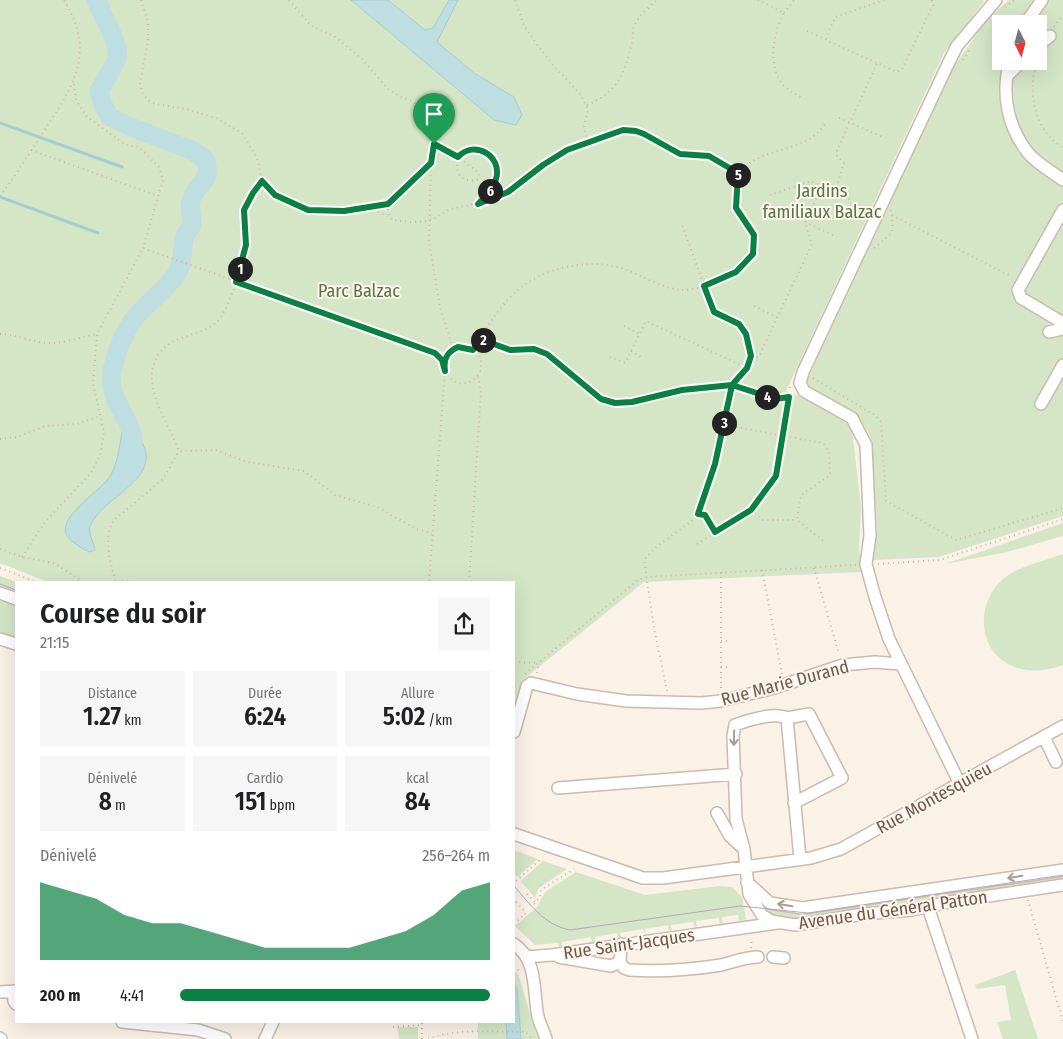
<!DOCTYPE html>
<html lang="fr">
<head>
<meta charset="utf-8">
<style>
	body { margin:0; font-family:"Fira Sans Condensed",sans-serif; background:#f6f6f6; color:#202124; height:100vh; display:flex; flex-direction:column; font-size:19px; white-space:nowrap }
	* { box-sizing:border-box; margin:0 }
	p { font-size:16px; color:#757577 }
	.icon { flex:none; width:28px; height:28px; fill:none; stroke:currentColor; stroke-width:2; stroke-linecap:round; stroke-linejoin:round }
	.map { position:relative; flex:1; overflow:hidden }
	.drawer { position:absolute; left:15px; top:581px; width:500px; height:442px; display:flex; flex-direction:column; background:#fff; border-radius:0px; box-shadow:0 5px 20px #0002 }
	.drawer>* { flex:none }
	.needle { width:32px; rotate:174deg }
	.buttons { position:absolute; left:992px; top:15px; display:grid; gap:10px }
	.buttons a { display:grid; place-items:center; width:55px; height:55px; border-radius:0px; background:#fff; box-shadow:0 5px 20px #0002; font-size:25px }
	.pin { position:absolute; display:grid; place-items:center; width:42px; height:42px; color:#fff; margin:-51px -21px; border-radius:50% 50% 50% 0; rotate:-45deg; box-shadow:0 0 5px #0007 }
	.pin .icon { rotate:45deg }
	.km { position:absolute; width:25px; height:25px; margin:-12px; border-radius:50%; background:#222; color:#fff; font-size:14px; line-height:25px; text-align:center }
	.round { display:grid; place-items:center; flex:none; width:52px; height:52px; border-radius:0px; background:#f6f6f6 }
	.summary { display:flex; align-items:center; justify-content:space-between; height:85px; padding:0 25px }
	h1 { font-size:28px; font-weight:600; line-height:38px }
	.stats { display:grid; grid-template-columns:repeat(3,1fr); gap:8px; height:85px; padding:5px 25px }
	.stats div { display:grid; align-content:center; border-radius:0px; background:#f6f6f6; text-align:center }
	.stats b { font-size:25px; font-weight:600 }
	.stats small { font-size:14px; font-weight:400 }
	.stats p { font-size:14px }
	.chart { height:140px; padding:10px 25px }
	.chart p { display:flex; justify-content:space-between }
	.chart svg { width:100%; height:90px; margin-top:5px; fill:#0b8043; opacity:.7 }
	ul { padding:0 25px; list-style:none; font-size:16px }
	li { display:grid; grid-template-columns:80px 60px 1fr; align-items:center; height:38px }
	li i { height:12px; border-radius:6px; background:#0b8043 }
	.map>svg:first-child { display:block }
</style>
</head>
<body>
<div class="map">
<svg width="1063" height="1039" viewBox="0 0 1063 1039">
	<rect width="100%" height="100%" fill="#faf2e7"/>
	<!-- green -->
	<path fill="#d5e6c7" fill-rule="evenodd" d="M0,0H985L944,53L786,391L825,406L852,428L861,508L859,548L862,572L644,582L524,679L514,711V582H48L0,563Z
		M1009,0H1063V516L939,557L873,560L877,526L871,439C861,410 833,402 810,388L807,380L955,65L988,18ZM1001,24H1039V61H1001Z
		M1063,523V536L1007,552L945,564Z
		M1063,554V665C1048,670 1034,673 1018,668C977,656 974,604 1003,579C1018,566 1045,561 1063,554Z
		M0,576L17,582L16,593L0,587Z
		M0,597L16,604V649L0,642Z
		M514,850L538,859L517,877L514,873Z
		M543,861L567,869L539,888L535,898L521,881Z
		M576,872L645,895L720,886L732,887L742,897L746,919L739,921L738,915L722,917L723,925H720L719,918L696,921L697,929H695L693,922L671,925L672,933H669L668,925L645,929L646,937L643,929L620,933L621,940L618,941L617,933L595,937V944L593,945L591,937L562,942L563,949L560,950L558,943L535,945L515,926L537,907L545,892Z
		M1063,872V882L915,904L914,895Z
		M907,896L908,905L796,921L772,916L761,905L796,910Z
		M1015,970L1038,1039H1003L997,1022L1011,1020L1005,985L977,989L975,985Z
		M514,971L518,974L538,1039H478V1023L514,1022Z
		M397,1027H418V1039H399Z"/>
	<!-- water -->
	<path fill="#bedee2" stroke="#a5cdd2" d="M351,0H388L425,30L433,28L449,0H458L437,42L474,73L514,97L522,115L516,125L494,120Z
		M122,430C130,431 137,435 141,441C165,479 100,497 90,527C88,535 94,542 95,550L90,552C83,550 79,546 73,542C45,523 101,492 111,475C118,461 120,445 122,430Z
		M514,983L517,989L521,1039H507L506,1023L514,1022Z"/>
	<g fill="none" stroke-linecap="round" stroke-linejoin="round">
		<!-- stream -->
		<path stroke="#a5cdd2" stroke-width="3" d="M0,123L122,167
			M0,197L98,233"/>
		<!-- river -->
		<path stroke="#bedee2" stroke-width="19" d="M96,0C100,7 102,14 106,21C125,61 119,54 99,91L103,105L110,117L131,127L191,150L206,160C212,185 197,181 191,200C189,208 192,215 192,223C192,228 187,232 185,236C181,248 184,262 177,273C167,289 152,299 140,312C128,324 118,346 114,363C104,394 124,407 132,434C134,442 132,449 131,457"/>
		<defs>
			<path id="minor" d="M1025,24L1042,0
				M1039,45L1050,36
				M1010,61C1001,93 1007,127 1029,154C1038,164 1052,172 1063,180
				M1007,76L1022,61
				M1063,210L1018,290L1021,298L1063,323
				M1049,332L1063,329
				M1041,404L1063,365
				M0,593L16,599
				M0,639L16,644
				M787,718C774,712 748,720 735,725L733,736L736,819L744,849L749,894L762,915L771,921L795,925L864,914L912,910L949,902L1063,885
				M514,732L527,686L531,683L577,694L626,701L701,703L721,701L774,688L843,665L875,662L900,664
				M1044,737L1056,762
				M960,784L889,639L875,597L866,564L870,536L866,445L852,418L804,391L800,383L803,372L948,64L957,46L996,0
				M558,788L736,774
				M794,803L842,778L809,714L787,718L800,859
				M717,813L730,836L744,849
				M514,834L643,878H663L811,858L841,849L1063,726
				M747,882L770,903L802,908L1063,870
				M928,907L972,1039
				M514,944C538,960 533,992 538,1017C540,1024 544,1032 546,1039
				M621,944L620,962L624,968L629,970C660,972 690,970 721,965C734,962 745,957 758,957
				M526,957L552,955L777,923
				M559,957L611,966L620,962
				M773,957L784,958
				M0,992L16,991
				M13,992L14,1001L16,1004
				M122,1022L198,1030L225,1039
				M0,1038L1,1039
				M265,1039L273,1022"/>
		</defs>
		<!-- minor casing -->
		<use href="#minor" stroke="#cbbaae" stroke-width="14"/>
		<!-- path -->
		<path stroke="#d1b4a5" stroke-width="2" stroke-dasharray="1 4" stroke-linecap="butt" d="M141,0L148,22V41L140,83L142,92L148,100L156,104L186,109L216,118L242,133L257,157L262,181L275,195L293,205L308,211L324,212L388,204L431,163
			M289,0L311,26L334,36L362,59L388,89L399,96L412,101L427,112L434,129V144L431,163L429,242L440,307L453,349
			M515,0L524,26L536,43L553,65L581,95L588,110L584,125L587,142
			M758,0L784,13C773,33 767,66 784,86C790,92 797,95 804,99
			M884,0L835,17L826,37L828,41L897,72L902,69L933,5L932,0
			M1005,7L1014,0
			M784,13L794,0
			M1054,27L1063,15
			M807,31L827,40
			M963,60L970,49
			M1037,61C1027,92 1034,130 1063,148
			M74,84L76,100L87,117L126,145L139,147L159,167L163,180L143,248
			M587,105C618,92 625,73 632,42C633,37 633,31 634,26C638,16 649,7 657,0
			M839,118L885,138
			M434,144L458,157L479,173L477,180C463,183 454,174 458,160C465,134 526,156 479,203
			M31,150L158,196
			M738,173C744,169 749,163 756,159C779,148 811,147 825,124
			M262,181C250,196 242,209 243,228C244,235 247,241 246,247C242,270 233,295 222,315C209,339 168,330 155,361C143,390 169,424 179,451L216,450L247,462L304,471L335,495L377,507L416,529L432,533
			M835,192L844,163L837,156V150L877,64
			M770,195L811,181L851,200
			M0,196C15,177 27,156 41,136C71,88 98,56 64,0
			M388,204V211L392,220L411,222L429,221L450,209L489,201L508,192L543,165L567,150L623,130L644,134L680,154L709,156L738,173L737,208L754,235L753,254L744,266L736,271L704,286L714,312L743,327L751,356L747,368
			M369,208L388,216
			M892,215L1012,277
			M805,222L837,237
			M874,248C894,231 894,237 891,210
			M754,306L778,318
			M624,326L640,334
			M0,334C16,334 31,342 47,343C63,344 81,337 97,334
			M480,339L510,350L534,349L547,353L601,399L615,403L632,402L683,390L732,385L775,399L789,397
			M473,350C499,307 518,276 571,266C588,263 608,263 624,269C653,279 672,298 704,286L682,224
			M631,351L643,358
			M610,357L625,363L646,321L747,368
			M813,378L876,416L881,422L886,501L956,540L1063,508
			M731,426L823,443L829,452L830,475L801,495L797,520L825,542
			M0,439L18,437L45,426L77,424L100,416
			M751,510L763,520H797
			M698,514L705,515L715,532
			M697,544L751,510L776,476L790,387
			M0,549L22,557L54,563L83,582
			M22,557L45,522L90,474L100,456L104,432L93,384L97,334L143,248L435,353C447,362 446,390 469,382C474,380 478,376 480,371C490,342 438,336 445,371L429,582
			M878,564L940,560L1063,519
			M0,568L36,582
			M814,568L839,654
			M762,570L782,674
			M721,572V690
			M115,581L109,556L108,534L113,521L163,479L179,451
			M112,582L125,581L135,582
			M469,582L481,391L478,376
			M721,641H728
			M514,662L539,663
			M721,667H728
			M537,673L539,663
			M525,674L638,580L647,577L856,565
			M667,691L654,628L644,560L655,548L697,517L715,464L732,385L760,354L812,244L805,222L822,186
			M516,881L541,859
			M527,894L536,903
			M1028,900L1063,1022
			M516,902L526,913
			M534,904L540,897L541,890L574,869
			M514,924L527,912
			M751,948L752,938
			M514,966L519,971
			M393,1027L422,1025
			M422,1039V1022
			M428,1039C456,1028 496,1032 526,1032L532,1039"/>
		<!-- minor -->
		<use href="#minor" stroke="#fff" stroke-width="11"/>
		<!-- tram -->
		<path stroke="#b5a6c3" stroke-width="1" d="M0,584L16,590
			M514,886C530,904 544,925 570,930L740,906L808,913L1063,875"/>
	</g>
	<!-- one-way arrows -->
	<defs><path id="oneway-shaft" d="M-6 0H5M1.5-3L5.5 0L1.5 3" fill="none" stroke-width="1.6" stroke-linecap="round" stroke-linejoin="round" transform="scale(1.25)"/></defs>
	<g stroke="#aa9b95">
		<use href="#oneway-shaft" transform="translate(734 738) rotate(91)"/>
		<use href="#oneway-shaft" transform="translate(1015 877) rotate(171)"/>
		<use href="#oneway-shaft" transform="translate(785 905) rotate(-171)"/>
	</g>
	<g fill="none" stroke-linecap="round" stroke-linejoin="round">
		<defs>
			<path id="route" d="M434,144L431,163L388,204L344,211L308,210L275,195L262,181L253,193L244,210L246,245L236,282L435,353L442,360L445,371C443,359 447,352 458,347L473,350L480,339L510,350L534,349L547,354L601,399L615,403L632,402L682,390L732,385L715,464L698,514L705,515L715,532L751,510L776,476L789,397L775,399L732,385L747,368L751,356L746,334L739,324L714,312L704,286L736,272L753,254L754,235L736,208L738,173L709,156L680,154L644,134L636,131L623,130L567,150L543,165L508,192L478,204C485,197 494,189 496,179C503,156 474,139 458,157L434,144"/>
		</defs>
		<!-- route casing -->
		<use href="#route" stroke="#fff" stroke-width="10"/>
		<!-- route -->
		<use href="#route" stroke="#0b8043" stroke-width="6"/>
	</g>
	<g text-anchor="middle" stroke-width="4" stroke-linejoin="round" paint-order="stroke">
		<!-- park labels -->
		<g font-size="18" fill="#577647" stroke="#fdf6ed">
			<text x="822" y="197">Jardins<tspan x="822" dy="21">familiaux Balzac</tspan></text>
			<text x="359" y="297">Parc Balzac</text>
		</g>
		<!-- street labels -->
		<g font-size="18" fill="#71594e" stroke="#fdf6ed">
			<text transform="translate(785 683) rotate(-15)" y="6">Rue Marie Durand</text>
			<text transform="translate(934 798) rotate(-29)" y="6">Rue Montesquieu</text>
			<text transform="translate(893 910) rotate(-8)" y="6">Avenue du Général Patton</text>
			<text transform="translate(629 944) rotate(-8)" y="6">Rue Saint-Jacques</text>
		</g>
	</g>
</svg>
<div class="buttons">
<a><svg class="needle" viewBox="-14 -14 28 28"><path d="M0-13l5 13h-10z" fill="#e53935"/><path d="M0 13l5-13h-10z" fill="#757577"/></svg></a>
</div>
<div class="pin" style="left:434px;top:144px;background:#1e9e55"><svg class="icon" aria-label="arrive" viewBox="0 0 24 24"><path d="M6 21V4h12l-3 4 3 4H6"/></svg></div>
<b class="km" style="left:240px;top:269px">1</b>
<b class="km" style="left:483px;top:340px">2</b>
<b class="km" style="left:724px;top:423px">3</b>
<b class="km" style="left:767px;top:397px">4</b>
<b class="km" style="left:738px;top:175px">5</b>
<b class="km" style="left:490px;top:191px">6</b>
<section class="drawer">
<div class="summary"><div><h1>Course du soir</h1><p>21:15</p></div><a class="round"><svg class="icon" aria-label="share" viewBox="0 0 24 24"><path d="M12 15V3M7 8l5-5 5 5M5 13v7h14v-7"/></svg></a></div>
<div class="stats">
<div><p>Distance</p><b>1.27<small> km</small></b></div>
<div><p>Durée</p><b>6:24</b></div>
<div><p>Allure</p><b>5:02<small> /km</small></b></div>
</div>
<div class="stats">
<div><p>Dénivelé</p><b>8<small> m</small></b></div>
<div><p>Cardio</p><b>151<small> bpm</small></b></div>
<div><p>kcal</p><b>84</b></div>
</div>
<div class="chart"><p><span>Dénivelé</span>256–264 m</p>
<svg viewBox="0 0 160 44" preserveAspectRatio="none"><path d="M0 44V6L10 10L20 14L30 22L40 26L50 26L60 30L70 34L80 38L90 38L100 38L110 38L120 34L130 30L140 22L150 10L160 6V44z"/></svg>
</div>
<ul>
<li><b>200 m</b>4:41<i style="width:100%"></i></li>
</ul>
</section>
</div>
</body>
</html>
